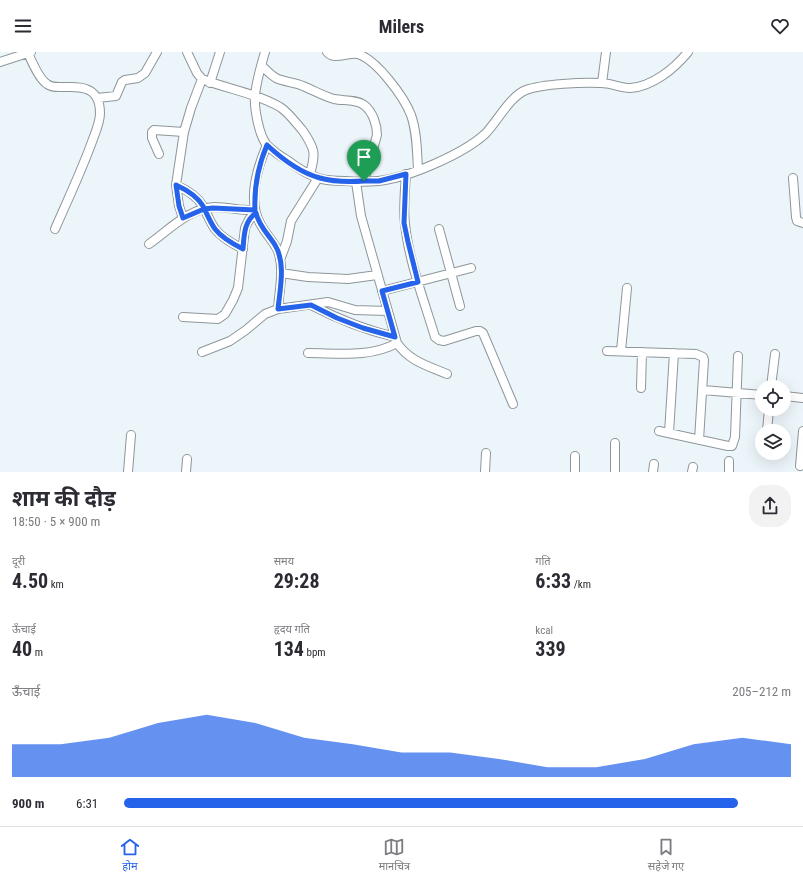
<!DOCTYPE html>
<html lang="hi">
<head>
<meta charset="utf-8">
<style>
	body { margin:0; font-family:"Roboto Condensed","Noto Sans Devanagari",sans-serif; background:#f2f2f3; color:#2b2b33; height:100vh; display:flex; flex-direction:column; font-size:15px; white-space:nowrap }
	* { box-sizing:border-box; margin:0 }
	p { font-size:13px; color:#7c7c81 }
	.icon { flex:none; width:22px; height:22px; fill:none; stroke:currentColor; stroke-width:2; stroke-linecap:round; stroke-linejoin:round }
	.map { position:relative; height:420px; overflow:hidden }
	.drawer { display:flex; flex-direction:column; background:#fff; flex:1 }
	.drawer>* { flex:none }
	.controls { position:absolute; left:755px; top:328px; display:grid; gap:8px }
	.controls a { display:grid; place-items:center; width:36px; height:36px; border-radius:50%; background:#fff; box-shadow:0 4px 16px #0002; font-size:20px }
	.pin { position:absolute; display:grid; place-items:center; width:34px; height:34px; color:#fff; margin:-41px -17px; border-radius:50% 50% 50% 0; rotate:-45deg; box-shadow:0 0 4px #0007 }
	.pin .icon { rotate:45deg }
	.round { display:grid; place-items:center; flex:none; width:42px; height:42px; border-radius:16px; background:#f2f2f3 }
	.summary { display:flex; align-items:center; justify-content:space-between; height:68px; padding:0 12px }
	h1 { font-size:22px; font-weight:700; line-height:30px }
	.metrics { display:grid; grid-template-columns:repeat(3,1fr); gap:6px; height:68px; padding:4px 12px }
	.metrics div { display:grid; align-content:center }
	.metrics b { font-size:20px; font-weight:700 }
	.metrics small { font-size:11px; font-weight:400 }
	.metrics p { font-size:11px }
	.chart { height:112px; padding:8px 12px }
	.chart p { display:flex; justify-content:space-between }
	.chart svg { width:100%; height:72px; margin-top:4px; fill:#2563eb; opacity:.7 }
	ul { padding:0 12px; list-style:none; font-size:13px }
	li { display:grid; grid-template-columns:64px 48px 1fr; align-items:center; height:30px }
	li i { height:10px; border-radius:5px; background:#2563eb }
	header { display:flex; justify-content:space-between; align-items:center; height:52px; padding:0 12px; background:#fff; font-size:18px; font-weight:700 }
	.tab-bar { display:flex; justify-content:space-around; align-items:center; height:56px; border-top:1px solid #e1e1e2; background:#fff; font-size:11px; color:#7c7c81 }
	.tab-bar a { display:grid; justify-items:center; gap:2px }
	.tab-bar .active { color:#2563eb }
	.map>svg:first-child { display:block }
</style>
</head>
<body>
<header><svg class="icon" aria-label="menu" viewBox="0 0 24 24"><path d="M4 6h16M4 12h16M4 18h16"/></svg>Milers<svg class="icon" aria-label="heart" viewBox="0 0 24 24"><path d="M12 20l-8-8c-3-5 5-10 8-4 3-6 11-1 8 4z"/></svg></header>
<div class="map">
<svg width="803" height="420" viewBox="0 0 803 420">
	<rect width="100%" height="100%" fill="#ecf5fa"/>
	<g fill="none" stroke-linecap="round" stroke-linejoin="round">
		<defs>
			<path id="minor" d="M187,0L197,21L202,27C227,37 256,41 280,55C289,61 296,71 303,79C315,97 316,101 310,122
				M265,0C261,14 256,30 255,44C254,56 259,84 267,93C273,99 280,104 287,108C296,115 307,122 318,126C327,129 336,129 345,129C356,130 367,130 378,129C408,126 463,102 485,82C497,70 510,44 526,38C542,32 583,30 601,31C611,31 620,36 630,36C652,35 675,16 688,0
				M327,0C334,9 348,0 358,2C377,8 404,45 411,63C417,80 417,100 418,118
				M28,1C32,10 39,27 47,32C52,36 59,35 64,35C71,35 79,34 86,37C96,40 100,50 100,61C100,70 96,79 93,87C82,118 68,147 55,177
				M0,10L31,0
				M262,14C266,18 271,23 276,26C284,30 294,30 303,34C313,38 323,44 334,47C343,49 356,47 364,53C373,60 377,73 377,83L364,129
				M210,31L220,0
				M602,31L606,0
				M97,46L116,44L122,30L125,28L138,26L145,21L157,0
				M267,93C257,116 247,150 261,173C266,183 276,191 279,202C284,219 279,240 278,257
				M159,102L152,86V80L154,78L184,80
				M406,122C405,139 403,156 405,172C409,210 424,248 435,285L439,288L444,289L476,279H480L483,281L513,352
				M793,126L796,165L797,169L803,171
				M356,130L361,164L397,291C409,309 428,314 447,322
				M176,133C187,138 197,144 203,154C207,162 210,170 215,177C222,186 233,192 243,197
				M183,166L179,154L176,133L184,80L191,56L202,27
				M439,177L460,254
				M149,192C169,178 189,156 215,155C229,155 242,159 255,158
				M280,208L287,189L291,169L318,126
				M281,221L308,225L348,227L377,223
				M382,239L471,216
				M311,253C338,267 365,278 395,285
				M183,265L218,267L225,262L233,248L238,236L245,176C248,170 249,165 256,161
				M607,299L696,302L703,305L704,308L699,388
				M621,299L627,236
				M202,300L230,289L246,278L265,262L278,257L328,250L355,258L387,259
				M308,301C337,301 370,306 397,291
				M771,335L775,302
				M641,336L642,300
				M703,338L762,343
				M784,344L803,346
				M659,379L728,394H732L735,385L738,304
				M767,379L769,357
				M669,381L674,301
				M800,414L803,379
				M128,420L131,383
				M186,420L187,407
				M485,420L486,401
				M575,420V404
				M615,420V391
				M653,420L654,412
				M692,420L693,415
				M729,420V409"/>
		</defs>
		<!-- minor casing -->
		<use href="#minor" stroke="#8e969a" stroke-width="10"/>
		<!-- minor -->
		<use href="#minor" stroke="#fff" stroke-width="8"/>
	</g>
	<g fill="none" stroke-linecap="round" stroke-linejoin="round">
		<defs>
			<path id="route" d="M364,129C349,130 334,130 320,126C301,121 281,106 267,93C258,114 254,135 255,158L213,156L204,157L183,166L179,154L176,133C187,138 197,144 203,154C207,162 210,170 215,177C222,186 233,192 243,197C244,184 244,169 256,161C259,174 268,182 275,193C286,211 280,237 278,257L311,253L337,266L363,276L395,285L382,239L418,230L408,190L404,171L406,122L379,129H364"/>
		</defs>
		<!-- route casing -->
		<use href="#route" stroke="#fff" stroke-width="8"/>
		<!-- route -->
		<use href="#route" stroke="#2563eb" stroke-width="5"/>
	</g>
</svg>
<div class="controls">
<a><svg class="icon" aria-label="locate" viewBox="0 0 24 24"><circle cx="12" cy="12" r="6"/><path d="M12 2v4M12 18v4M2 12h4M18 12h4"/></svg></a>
<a><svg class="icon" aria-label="layers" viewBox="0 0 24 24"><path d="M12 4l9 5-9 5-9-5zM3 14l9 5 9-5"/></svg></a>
</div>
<div class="pin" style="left:364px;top:129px;background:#1e9e55"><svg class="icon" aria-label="arrive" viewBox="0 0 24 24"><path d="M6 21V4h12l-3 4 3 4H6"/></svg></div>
</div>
<section class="drawer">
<div class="summary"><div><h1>शाम की दौड़</h1><p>18:50 · 5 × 900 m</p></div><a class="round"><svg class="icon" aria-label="share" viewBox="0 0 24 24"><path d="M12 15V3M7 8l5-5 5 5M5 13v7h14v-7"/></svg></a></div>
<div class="metrics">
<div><p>दूरी</p><b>4.50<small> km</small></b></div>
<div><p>समय</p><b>29:28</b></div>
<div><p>गति</p><b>6:33<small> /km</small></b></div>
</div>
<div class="metrics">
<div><p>ऊँचाई</p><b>40<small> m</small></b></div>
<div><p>हृदय गति</p><b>134<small> bpm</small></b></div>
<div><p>kcal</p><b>339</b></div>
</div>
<div class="chart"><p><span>ऊँचाई</span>205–212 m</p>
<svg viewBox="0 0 160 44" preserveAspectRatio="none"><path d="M0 44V24L10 24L20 20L30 11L40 6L50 11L60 20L70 24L80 29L90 29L100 33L110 38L120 38L130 33L140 24L150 20L160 24V44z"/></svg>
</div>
<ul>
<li><b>900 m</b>6:31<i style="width:92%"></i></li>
</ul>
</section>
<nav class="tab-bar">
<a class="active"><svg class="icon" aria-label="home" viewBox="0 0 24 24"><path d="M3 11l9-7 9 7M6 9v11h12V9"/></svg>होम</a>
<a><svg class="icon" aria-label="map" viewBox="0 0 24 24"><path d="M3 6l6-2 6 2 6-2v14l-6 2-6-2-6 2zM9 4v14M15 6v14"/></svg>मानचित्र</a>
<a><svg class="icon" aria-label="saved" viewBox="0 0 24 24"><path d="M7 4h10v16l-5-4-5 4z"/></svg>सहेजे गए</a>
</nav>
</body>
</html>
